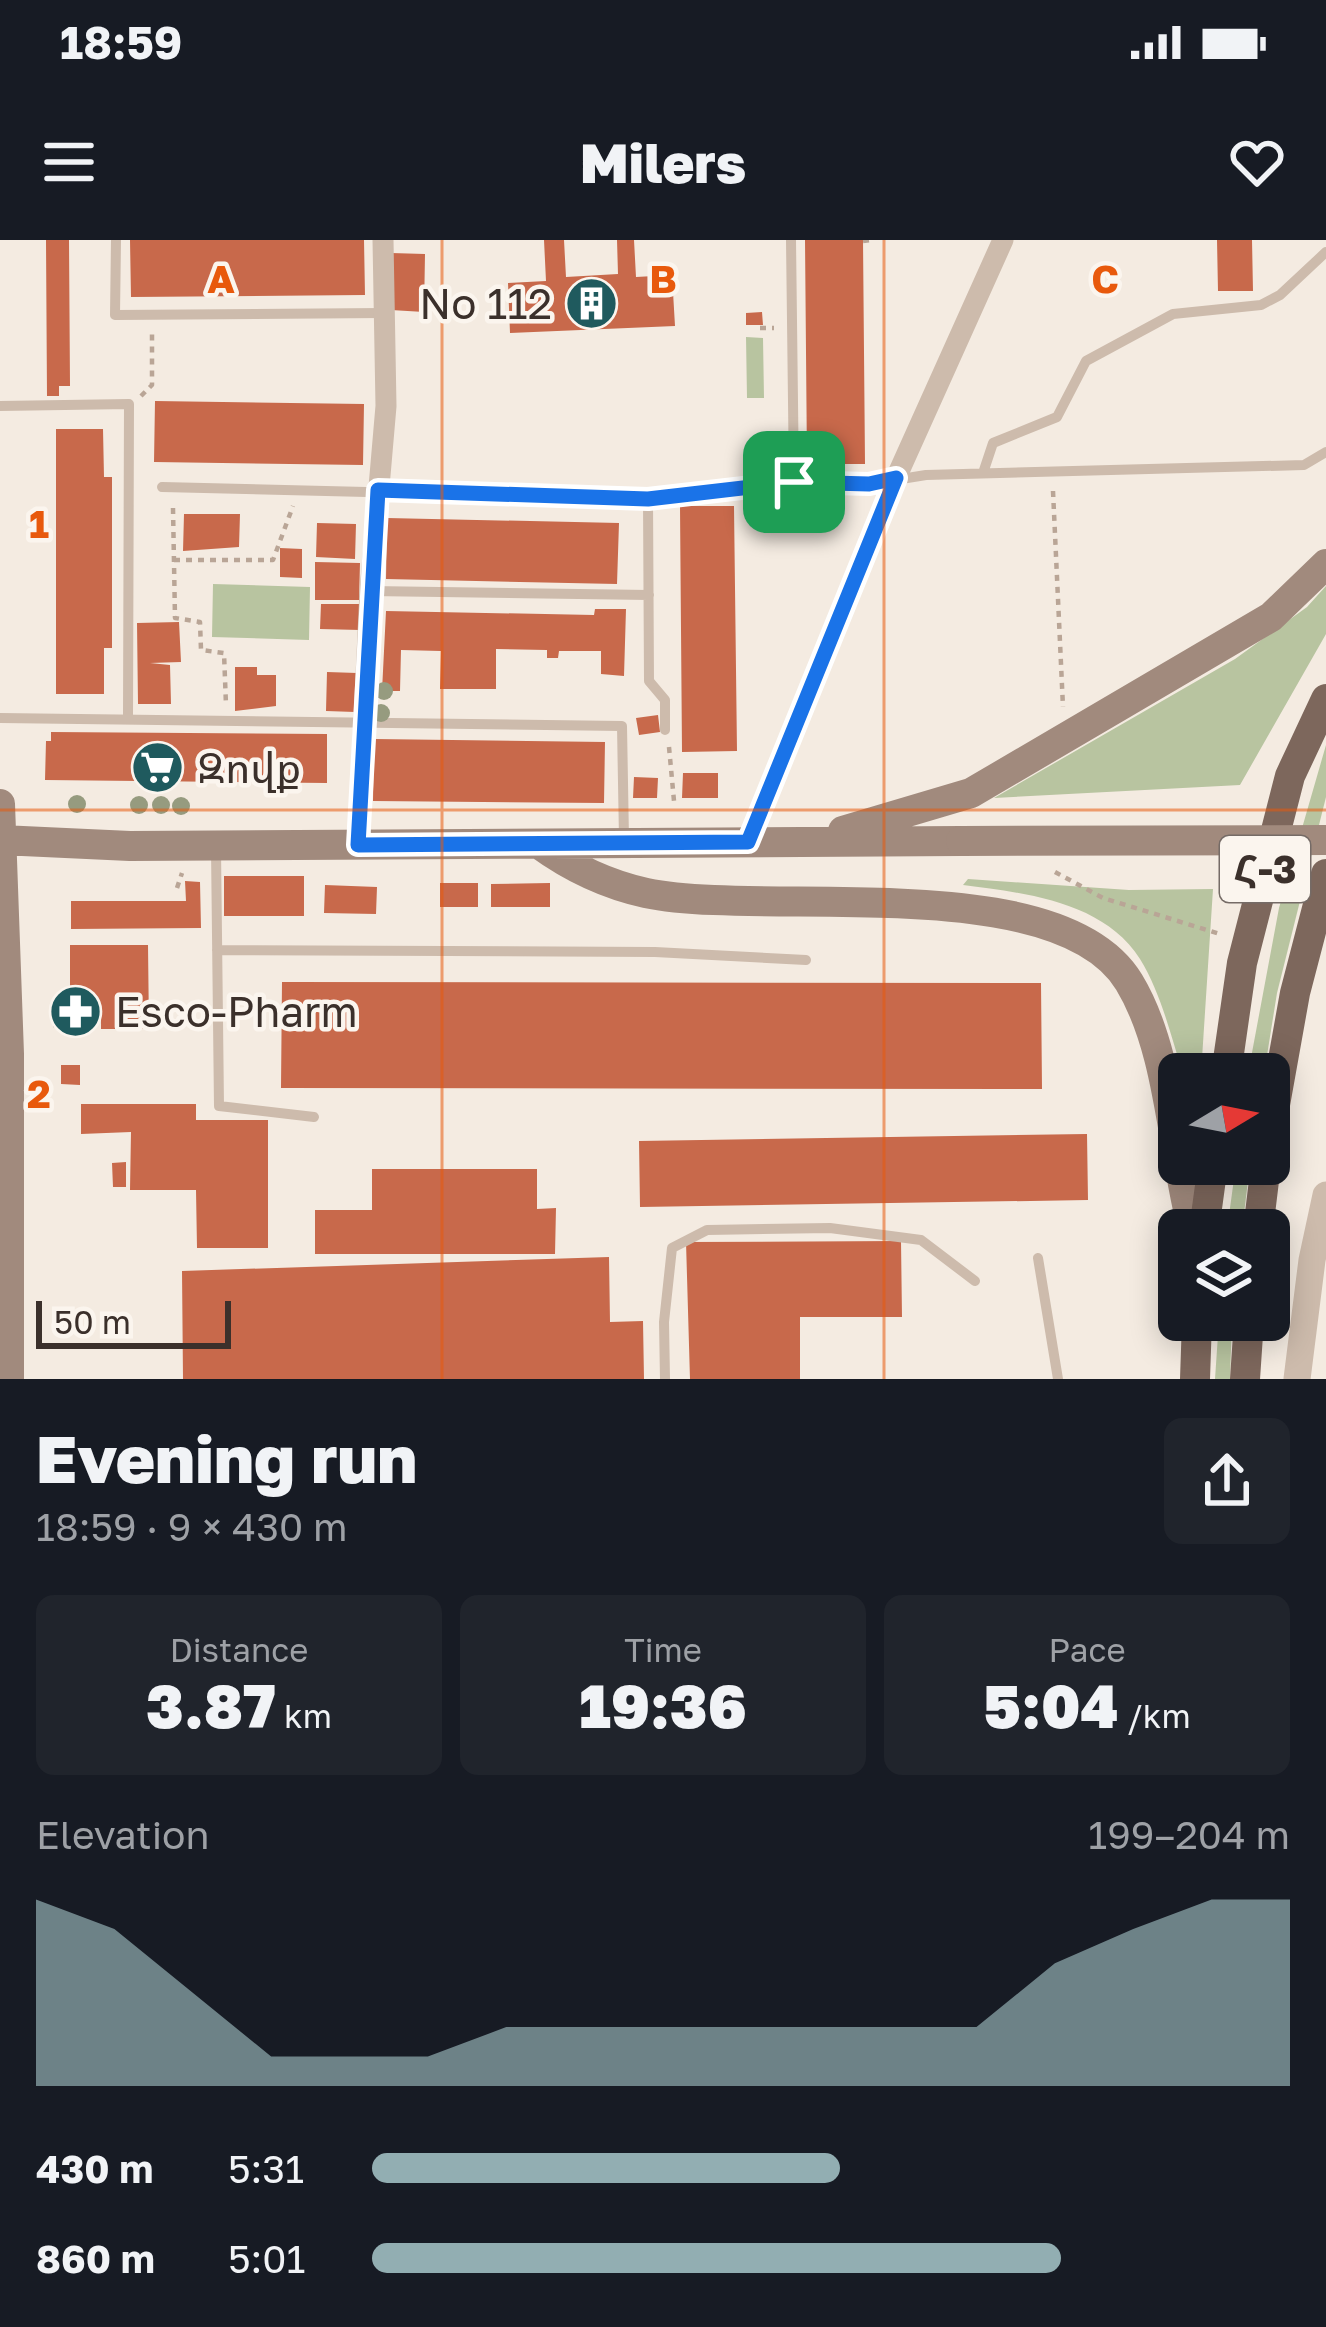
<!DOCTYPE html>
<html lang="en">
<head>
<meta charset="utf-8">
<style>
	body { margin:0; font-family:"Golos Text","Noto Sans Armenian",sans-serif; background:#20242c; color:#f1f3f6; height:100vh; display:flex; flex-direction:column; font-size:45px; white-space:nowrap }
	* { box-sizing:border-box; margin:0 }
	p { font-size:39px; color:#9ea1a6 }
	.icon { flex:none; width:66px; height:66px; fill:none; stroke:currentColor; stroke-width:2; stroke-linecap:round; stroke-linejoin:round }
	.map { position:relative; height:1139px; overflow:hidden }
	.details { display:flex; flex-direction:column; background:#171b24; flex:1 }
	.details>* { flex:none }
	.needle { width:78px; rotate:80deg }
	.fabs { position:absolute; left:1158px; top:813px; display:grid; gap:24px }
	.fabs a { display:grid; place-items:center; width:132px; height:132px; border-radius:18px; background:#171b24; box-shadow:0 6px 30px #0003; font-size:60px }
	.scale { position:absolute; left:36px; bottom:30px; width:195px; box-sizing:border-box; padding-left:12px; border:6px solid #3b302b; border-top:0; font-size:33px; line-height:42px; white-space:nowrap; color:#3b302b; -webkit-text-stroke:9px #fbf5ee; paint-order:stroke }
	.pin { position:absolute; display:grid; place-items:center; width:102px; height:102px; color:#fff; margin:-51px; border-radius:24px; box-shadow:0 6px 18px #0006 }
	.round { display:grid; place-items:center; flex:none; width:126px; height:126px; border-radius:18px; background:#20242c }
	.summary { display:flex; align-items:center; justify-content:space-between; height:204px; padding:0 36px }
	h1 { font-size:66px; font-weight:800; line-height:90px }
	.metrics { display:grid; grid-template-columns:repeat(3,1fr); gap:18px; height:204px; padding:12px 36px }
	.metrics div { display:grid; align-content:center; border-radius:18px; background:#20242c; text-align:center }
	.metrics b { font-size:60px; font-weight:800 }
	.metrics small { font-size:33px; font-weight:400 }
	.metrics p { font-size:33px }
	.chart { height:336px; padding:24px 36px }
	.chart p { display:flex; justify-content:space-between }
	.chart svg { width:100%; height:216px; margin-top:12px; fill:#92aeb2; opacity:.7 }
	ul { padding:0 36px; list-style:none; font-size:39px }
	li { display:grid; grid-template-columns:192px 144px 1fr; align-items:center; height:90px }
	li i { height:30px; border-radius:15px; background:#92aeb2 }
	.status { display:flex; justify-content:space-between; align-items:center; height:84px; padding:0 60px; background:#171b24; direction:ltr }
	.status svg { height:33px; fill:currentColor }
	header { display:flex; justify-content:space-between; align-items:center; height:156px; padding:0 36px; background:#171b24; font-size:54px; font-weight:800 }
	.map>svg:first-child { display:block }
</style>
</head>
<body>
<div class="status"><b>18:59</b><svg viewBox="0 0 49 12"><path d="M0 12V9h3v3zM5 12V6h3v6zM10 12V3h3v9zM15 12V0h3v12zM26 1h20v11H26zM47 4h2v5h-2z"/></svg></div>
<header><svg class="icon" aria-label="menu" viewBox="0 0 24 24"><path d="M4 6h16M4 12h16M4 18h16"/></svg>Milers<svg class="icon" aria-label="heart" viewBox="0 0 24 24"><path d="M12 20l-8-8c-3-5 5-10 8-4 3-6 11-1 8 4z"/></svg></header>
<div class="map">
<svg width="1326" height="1139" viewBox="0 0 1326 1139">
	<rect width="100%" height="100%" fill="#f4ebe1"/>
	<!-- green -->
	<path fill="#b8c4a0" d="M746,97L763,98L764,158H747Z
		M213,344L310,347L309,400L212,397Z
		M1326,346V394L1240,545L994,558L1235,419L1307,367Z
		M1326,505V557L1277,753L1264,834H1248L1279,668Z
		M968,639L1129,650L1213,649L1201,834H1183C1171,796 1161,753 1140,719C1103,661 1024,653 963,645Z
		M1236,924H1250L1242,990H1227Z
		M1219,1080H1232L1230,1139H1215Z"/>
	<!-- building -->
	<path fill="#c8694b" d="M46,0H69L70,146H59V156H47Z
		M130,0H364L365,55L131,57Z
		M544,0H564L566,37L618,34L617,0H634L636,37L672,35L675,86L510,93L508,43L546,41Z
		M805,0H863L865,224H807Z
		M1217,0H1252L1253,51H1218Z
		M391,13L425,14L424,72L391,70Z
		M762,72L763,85H746V73Z
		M155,161L364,164L363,225L154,222Z
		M56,189H103L104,237H112V408H104V454H56Z
		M680,266H734L737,511L682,512Z
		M184,274H240L239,307L183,311Z
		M387,278L619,283L617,344L386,339Z
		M317,283L356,284L355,319L316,317Z
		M280,308L302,309V338L280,337Z
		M315,322L360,323L359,360H315Z
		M321,364H361L360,390L320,389Z
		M595,369H626L624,436L601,434V411H559L558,418H547V410L496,409V449H440L441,411L401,410L400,451H382L386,371L594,375Z
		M179,382L181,422L150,423L170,425L171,464H138L137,383Z
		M235,427H257V435H276V466L235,471Z
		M327,432L357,433L355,472L326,471Z
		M658,475L660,492L639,495L636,478Z
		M51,492L327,494V543L45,540L46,501H51Z
		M374,499L605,502L604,563L373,561Z
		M683,533H718V558H682Z
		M634,537L658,538L657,558H633Z
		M224,636H304V676H224Z
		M185,641L200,642L201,688L71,689V661H186Z
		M440,643H478V667H440Z
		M550,643V667H491V644Z
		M325,645L377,647L376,674L324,673Z
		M70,705H148L149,789H101V778H70Z
		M282,742L1041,743L1042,849L281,848Z
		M61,825H80V845L61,844Z
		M81,864H196V880H268V1008H197L196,950H130L131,892L81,894Z
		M1087,894L1088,960L640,967L639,901Z
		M126,922V947H113L112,923Z
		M372,929H537V969L556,968L555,1014H315V970H372Z
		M901,1001L902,1077H800V1139H690L686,1002Z
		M609,1017L610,1082L643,1081L644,1139H183L182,1031Z"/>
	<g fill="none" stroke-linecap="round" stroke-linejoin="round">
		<!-- path -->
		<path stroke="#b9a596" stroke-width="4.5" stroke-dasharray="6 6" stroke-linecap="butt" d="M863,1L871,0
			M760,88H774
			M141,156L152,145V94
			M1053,251L1063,467
			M173,268L175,378L200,382L201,410L224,413L226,465
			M174,320H273L293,266
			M669,507L674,561
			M1055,632L1103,658L1220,694
			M177,648L182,633
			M53,785L101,783"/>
		<!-- service -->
		<path stroke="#cdbbac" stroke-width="10" d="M116,0L115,75L383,73
			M791,0L794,242
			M0,166L129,164L128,477
			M983,233L993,203L1057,177L1086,121L1173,74L1261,65L1280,55L1326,12
			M162,247L648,259
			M370,351L649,355
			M0,478L622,486L624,599
			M665,490V460L649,441L648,259L794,242L870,244L926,235L1304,225L1326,212
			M216,609L219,866L314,877
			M217,710L655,712L806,720
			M1038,1018L1058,1139
			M665,1139L664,1082L672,1008L707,990L830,988L921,1000L975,1041"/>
		<!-- minor -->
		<path stroke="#cdbbac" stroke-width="21" d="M748,602L896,238L1003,0
			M358,605L370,351L386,166L383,0"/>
		<!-- tertiary -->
		<path stroke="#cdbbac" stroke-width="27" d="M1297,1139L1312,1020L1326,955"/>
		<!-- secondary -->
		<path stroke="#a18a7d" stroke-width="30" d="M0,564L9,814V1139
			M843,591L971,553L1271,377L1326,324
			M1,600L130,606L961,601
			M539,604C572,628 605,644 646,653C765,678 1059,627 1129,742C1171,811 1172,913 1193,990"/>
		<!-- primary -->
		<path stroke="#7d675c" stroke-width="30" d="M1226,834L1242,723L1290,536L1326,459
			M1269,898L1295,753L1326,634
			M1204,990L1213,924
			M1258,990L1266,924
			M1195,1139L1197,1080
			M1245,1139L1249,1080"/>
		<!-- secondary-bridge -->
		<path stroke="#a18a7d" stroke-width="30" d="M961,601L1326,600"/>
	</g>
	<!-- trees -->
	<g fill="#969b7f">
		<circle cx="384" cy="451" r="9"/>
		<circle cx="381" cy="473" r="9"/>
		<circle cx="77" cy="564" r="9"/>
		<circle cx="139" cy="565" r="9"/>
		<circle cx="161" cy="565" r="9"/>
		<circle cx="181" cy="566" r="9"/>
	</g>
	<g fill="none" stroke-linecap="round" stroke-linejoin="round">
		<defs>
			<path id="route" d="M896,238L748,602L358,605L378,250L648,259L794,242L869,244Z"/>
		</defs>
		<!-- route casing -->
		<use href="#route" stroke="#fff" stroke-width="24"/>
		<!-- route -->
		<use href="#route" stroke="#1a73e8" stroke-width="15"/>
	</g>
	<!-- grid -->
	<path fill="none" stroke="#e8590c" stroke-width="3" stroke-opacity="0.55" d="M442,0V1139M884,0V1139M0,570H1326"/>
	<!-- icons -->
	<defs>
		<symbol id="building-disc" viewBox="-11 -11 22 22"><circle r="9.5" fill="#1f5a5e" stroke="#fbf5ee"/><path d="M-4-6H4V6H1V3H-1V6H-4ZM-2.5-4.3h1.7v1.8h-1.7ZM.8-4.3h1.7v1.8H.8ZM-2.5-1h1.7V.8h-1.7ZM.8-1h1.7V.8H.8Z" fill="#fff"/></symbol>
		<symbol id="supermarket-disc" viewBox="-11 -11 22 22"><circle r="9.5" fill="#1f5a5e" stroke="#fbf5ee"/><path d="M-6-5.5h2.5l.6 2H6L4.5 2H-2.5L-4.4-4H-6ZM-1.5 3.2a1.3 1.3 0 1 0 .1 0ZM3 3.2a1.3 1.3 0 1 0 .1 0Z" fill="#fff"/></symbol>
		<symbol id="pharmacy-disc" viewBox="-11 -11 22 22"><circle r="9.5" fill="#1f5a5e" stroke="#fbf5ee"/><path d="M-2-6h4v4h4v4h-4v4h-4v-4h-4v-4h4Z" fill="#fff"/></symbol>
	</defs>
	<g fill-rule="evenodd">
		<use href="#building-disc" x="562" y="34" width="59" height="59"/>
		<use href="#supermarket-disc" x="128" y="498" width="59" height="59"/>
		<use href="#pharmacy-disc" x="46" y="742" width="59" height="59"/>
	</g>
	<g text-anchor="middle" stroke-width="9" stroke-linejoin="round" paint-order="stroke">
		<!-- shield labels -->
		<rect fill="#fbf5ee" stroke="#756b66" stroke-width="3" x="1220" y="596" width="90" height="66" rx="9"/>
		<g font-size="39" font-weight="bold" fill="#3b302b">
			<text x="1265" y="643">Հ-3</text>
		</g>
		<!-- poi labels -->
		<g font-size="42" fill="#3b302b" stroke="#fbf5ee" text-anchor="start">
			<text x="552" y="79" text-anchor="end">No 112</text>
			<text x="197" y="543">Զովք</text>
			<text x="115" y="787">Esco-Pharm</text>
		</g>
	</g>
	<g font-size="39" text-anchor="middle" font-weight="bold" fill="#e8590c" stroke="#fbf5ee" stroke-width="9" stroke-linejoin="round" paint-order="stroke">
		<text x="221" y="53">A</text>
		<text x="663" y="53">B</text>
		<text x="1105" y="53">C</text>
		<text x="39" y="298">1</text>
		<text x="39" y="868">2</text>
	</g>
</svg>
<div class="fabs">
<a><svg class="needle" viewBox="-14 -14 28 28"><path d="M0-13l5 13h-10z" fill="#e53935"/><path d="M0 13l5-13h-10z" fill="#9ea1a6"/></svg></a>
<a><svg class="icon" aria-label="layers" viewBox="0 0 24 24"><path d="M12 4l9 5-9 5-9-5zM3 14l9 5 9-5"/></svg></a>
</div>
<div class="scale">50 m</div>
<div class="pin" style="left:794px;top:242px;background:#1e9e55"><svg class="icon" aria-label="arrive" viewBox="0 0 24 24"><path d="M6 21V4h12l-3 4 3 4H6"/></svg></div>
</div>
<section class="details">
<div class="summary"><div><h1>Evening run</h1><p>18:59 · 9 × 430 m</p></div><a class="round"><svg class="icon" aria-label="share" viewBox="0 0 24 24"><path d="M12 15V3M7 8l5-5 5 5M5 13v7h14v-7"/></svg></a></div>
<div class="metrics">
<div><p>Distance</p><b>3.87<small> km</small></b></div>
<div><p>Time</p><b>19:36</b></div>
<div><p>Pace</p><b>5:04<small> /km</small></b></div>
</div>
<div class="chart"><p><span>Elevation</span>199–204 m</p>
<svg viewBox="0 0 160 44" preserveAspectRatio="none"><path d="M0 44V6L10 12L20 25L30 38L40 38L50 38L60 32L70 32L80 32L90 32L100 32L110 32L120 32L130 19L140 12L150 6L160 6V44z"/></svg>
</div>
<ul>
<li><b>430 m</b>5:31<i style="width:51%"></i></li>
<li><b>860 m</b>5:01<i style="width:75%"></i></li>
</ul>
</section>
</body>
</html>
